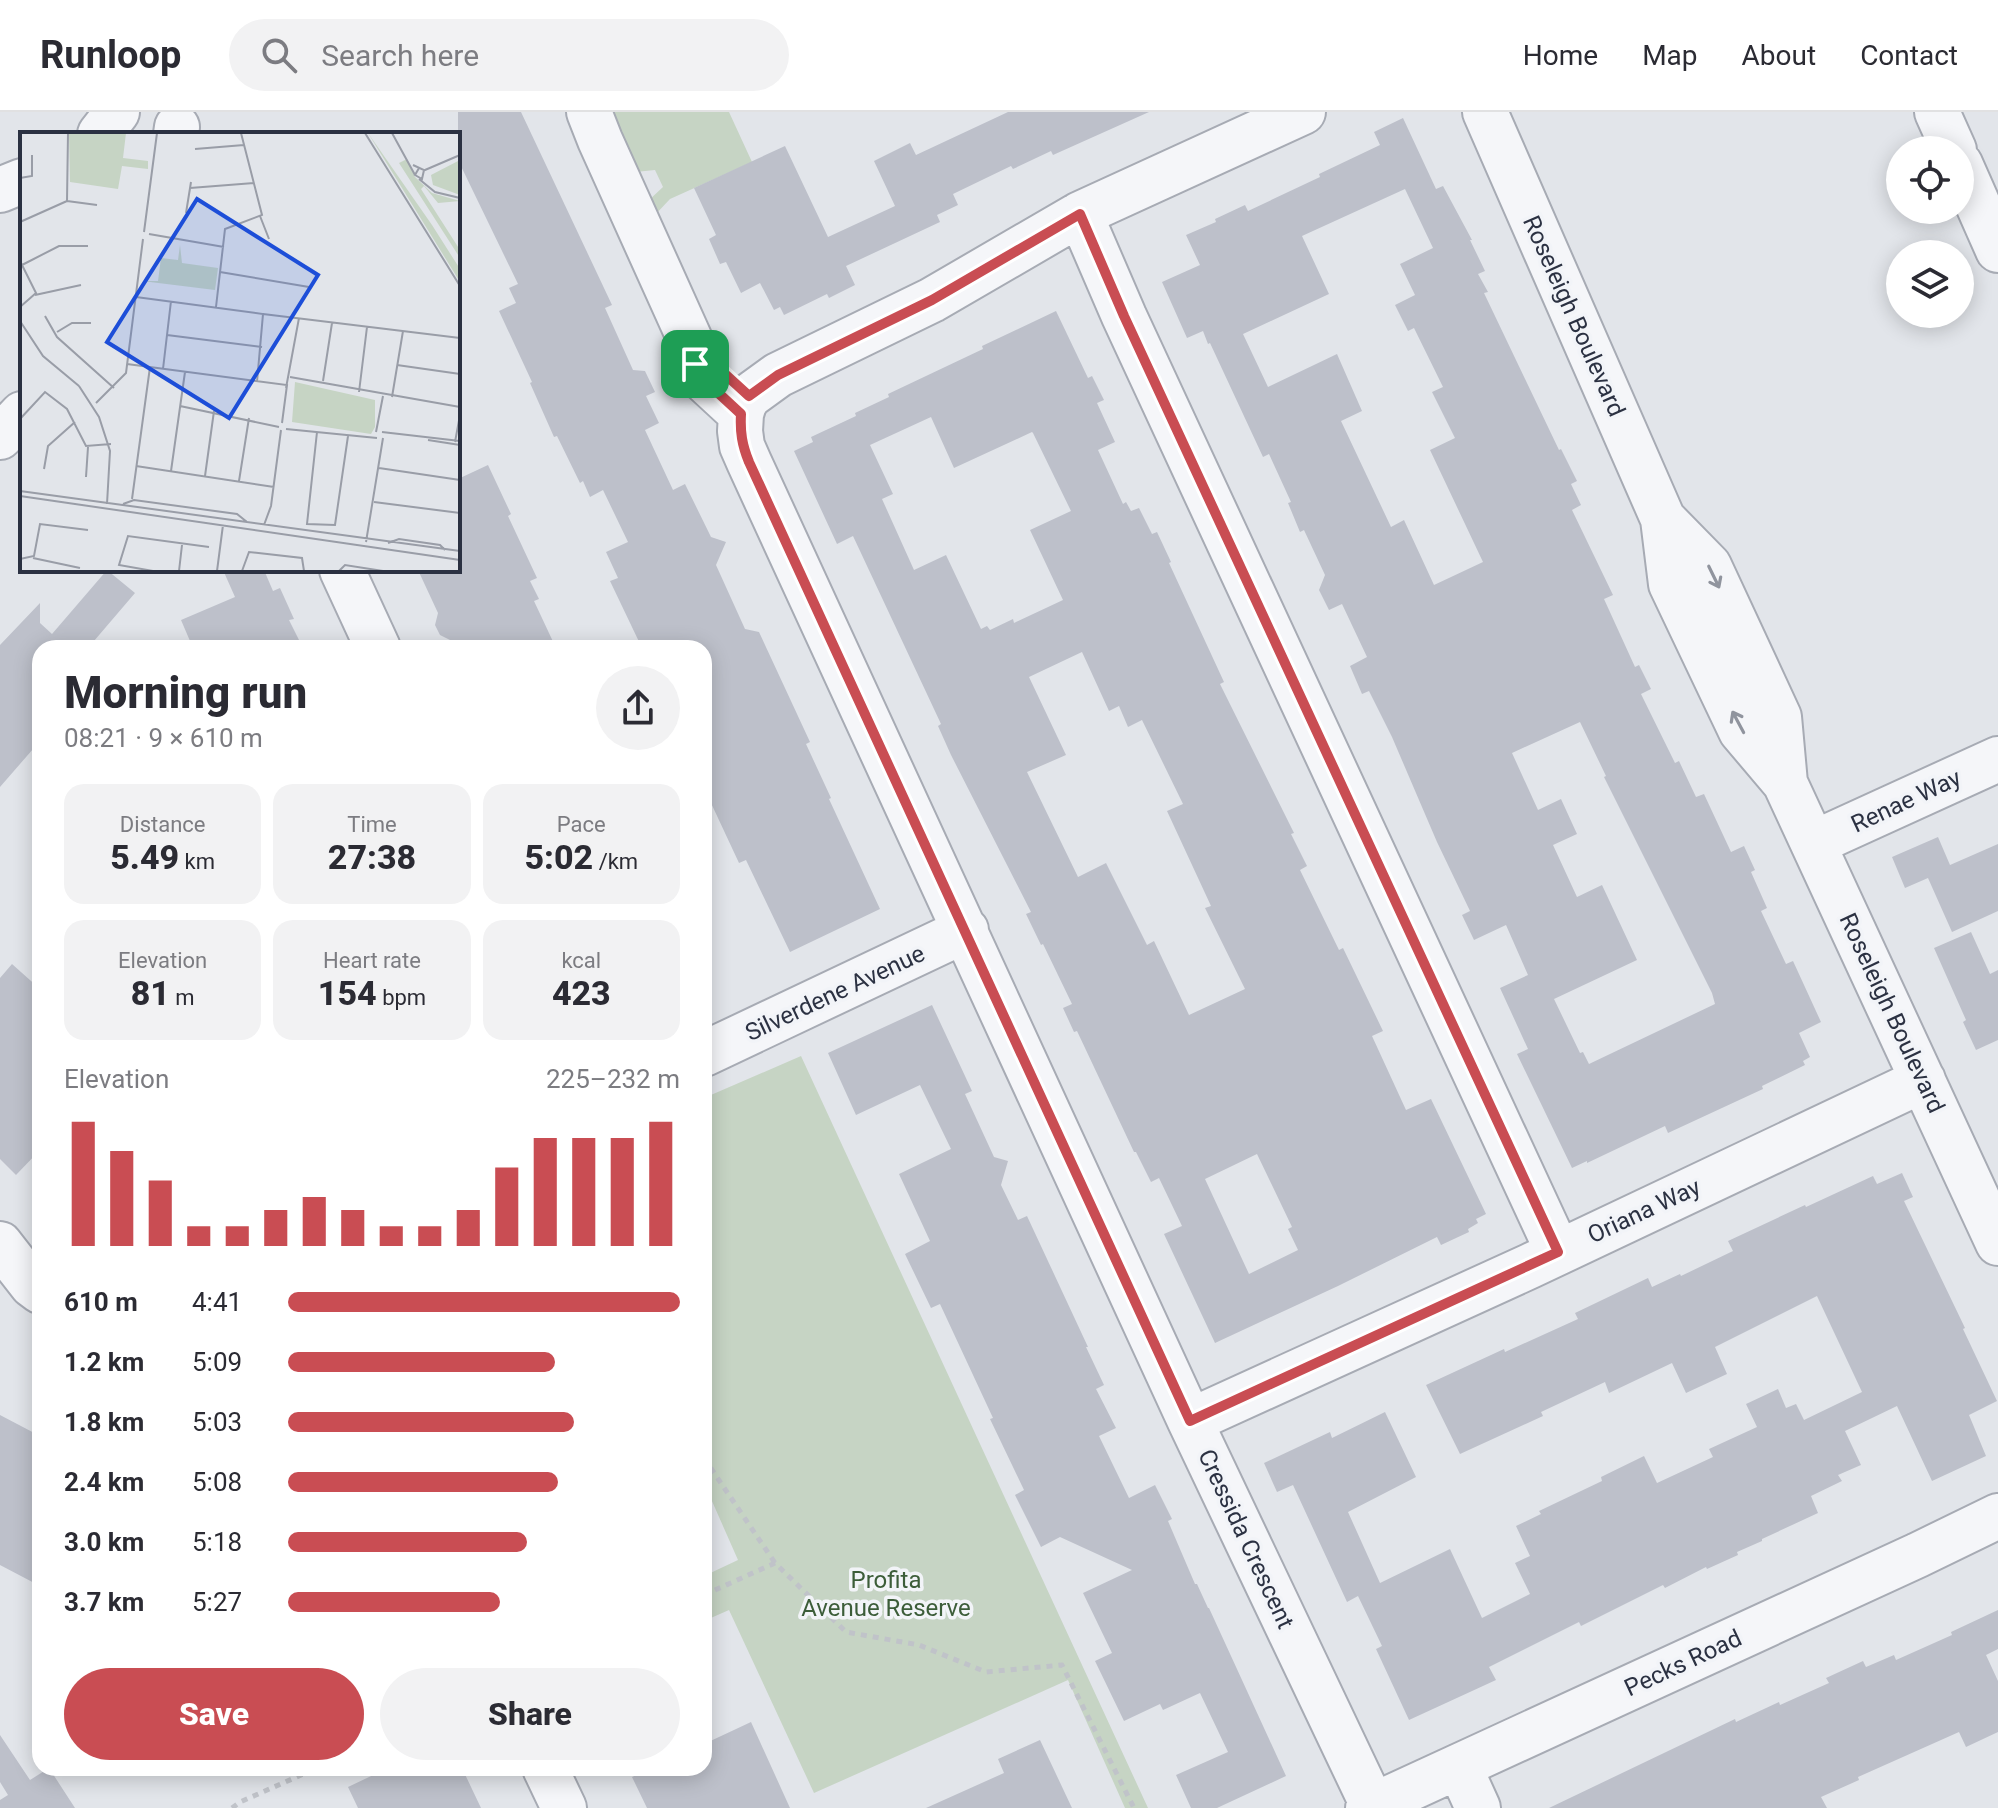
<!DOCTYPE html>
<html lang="en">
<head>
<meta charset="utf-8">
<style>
	body { margin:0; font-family:Roboto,sans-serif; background:#f2f2f3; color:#2b2b33; height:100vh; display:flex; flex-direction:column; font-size:30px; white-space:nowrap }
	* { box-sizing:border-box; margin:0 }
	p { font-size:26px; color:#7c7c81 }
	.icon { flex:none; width:44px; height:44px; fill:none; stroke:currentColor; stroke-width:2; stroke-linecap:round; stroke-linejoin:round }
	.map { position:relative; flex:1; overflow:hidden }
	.details { position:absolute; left:32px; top:528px; width:680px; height:1136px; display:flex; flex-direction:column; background:#fff; border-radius:24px; box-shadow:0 4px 20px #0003 }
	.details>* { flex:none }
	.fabs { position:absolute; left:1886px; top:24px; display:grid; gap:16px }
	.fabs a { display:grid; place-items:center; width:88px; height:88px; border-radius:50%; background:#fff; box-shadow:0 4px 20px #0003; font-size:40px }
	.pin { position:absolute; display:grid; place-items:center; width:68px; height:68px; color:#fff; margin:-34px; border-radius:16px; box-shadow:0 4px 12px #0006 }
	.round { display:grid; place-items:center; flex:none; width:84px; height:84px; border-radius:42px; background:#f2f2f3 }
	.head { display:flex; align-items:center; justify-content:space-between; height:136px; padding:0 32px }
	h1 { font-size:44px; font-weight:800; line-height:60px }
	.figures { display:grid; grid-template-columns:repeat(3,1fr); gap:12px; height:136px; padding:8px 32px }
	.figures div { display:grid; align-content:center; border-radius:20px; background:#f2f2f3; text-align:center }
	.figures b { font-size:34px; font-weight:800 }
	.figures small { font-size:22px; font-weight:400 }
	.figures p { font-size:22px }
	.chart { height:224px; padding:16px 32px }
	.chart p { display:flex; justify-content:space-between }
	.chart svg { width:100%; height:144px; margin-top:8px; stroke:#c94d53; stroke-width:6 }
	.cta { display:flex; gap:16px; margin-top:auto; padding:16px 32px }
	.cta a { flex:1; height:92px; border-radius:48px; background:#c94d53; color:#fff; font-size:32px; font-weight:800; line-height:92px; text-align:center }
	.cta a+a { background:#f2f2f3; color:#2b2b33 }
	ul { padding:0 32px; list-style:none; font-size:26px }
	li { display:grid; grid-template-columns:128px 96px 1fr; align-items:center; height:60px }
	li i { height:20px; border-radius:10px; background:#c94d53 }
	header { display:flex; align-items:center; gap:48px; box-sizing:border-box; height:112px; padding:0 40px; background:#fff; border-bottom:2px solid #e1e1e2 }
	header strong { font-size:38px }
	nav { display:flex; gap:44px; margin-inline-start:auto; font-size:28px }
	.search { width:560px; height:72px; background:#f2f2f3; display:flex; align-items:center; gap:20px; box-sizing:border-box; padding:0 28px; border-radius:44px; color:#7c7c81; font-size:30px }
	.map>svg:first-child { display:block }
</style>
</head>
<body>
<header>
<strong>Runloop</strong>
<div class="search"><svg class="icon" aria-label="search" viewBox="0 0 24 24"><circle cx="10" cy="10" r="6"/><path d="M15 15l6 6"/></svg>Search here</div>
<nav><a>Home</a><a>Map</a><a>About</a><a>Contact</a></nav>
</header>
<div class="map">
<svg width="1998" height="1696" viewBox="0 0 1998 1696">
	<rect width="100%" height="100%" fill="#e2e5ea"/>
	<!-- green -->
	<path fill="#c6d4c4" d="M607,0H729L752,50L670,87L654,104L648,89L663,75L655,58L635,60Z
		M801,944L1148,1696H1125L1068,1568L814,1681L729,1498L704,1509V1464L738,1448L704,1371V986Z"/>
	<!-- building -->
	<path fill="#bdc0ca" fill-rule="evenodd" d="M458,0H521L612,193L605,196L633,258L645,259L655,280L646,284L659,311L645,318L673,378L685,372L711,425L726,430L716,453L745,517L759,520L810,630L806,632L831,686L829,687L880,797L790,840L746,748L739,751L704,676V536H642L610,469L618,466L606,440L628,430L603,378L590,385L583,369L580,371L557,324L554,325L530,271L532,270L499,199L516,191L509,176L518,172L458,48Z
		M1008,0H1149L1053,43L1051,39L1013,57L1011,54L953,82L958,93L937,103L940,110L846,154L855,173L829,186L827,182L784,203L780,195L774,198L760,171L741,181L726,150L720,152L709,127L716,123L694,76L785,34L828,125L895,94L874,49L910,31L916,43Z
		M1403,6L1436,77L1443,74L1472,128H1470L1485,159L1478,162L1488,180L1484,181L1559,338L1561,337L1577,369L1571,372L1581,393L1572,398L1613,483L1604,487L1635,555L1639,553L1651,577L1641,582L1675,651L1679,649L1696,685L1704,682L1731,740L1744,734L1755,758L1751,760L1767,796L1761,799L1786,852L1793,849L1821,910L1799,921L1810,945L1803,949L1805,953L1762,974L1763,977L1668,1021L1665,1014L1587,1051V1049L1572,1056L1517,942L1528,937L1500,876L1528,863L1506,813L1474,828L1462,803L1470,799L1437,730L1392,625L1369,579L1362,582L1350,554L1367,545L1342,492L1329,498L1319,478L1325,463L1304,418L1300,420L1288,391L1291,390L1269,342L1263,345L1210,231L1208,232L1203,219L1187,226L1162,170L1200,153L1186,123L1216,110L1215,107L1245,93L1248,99L1320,65L1319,62L1380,33L1374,20ZM1405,77L1433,136L1400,152L1415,183L1395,193L1408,219L1414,216L1443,275L1432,280L1455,326L1430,338L1483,450L1434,473L1404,408L1391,415L1341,309L1362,299L1337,242L1268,275L1243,222L1329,182L1302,124ZM1580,610L1606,664L1604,665L1712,881L1715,892L1589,952L1583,940L1580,941L1554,887L1637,848L1602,773L1577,785L1553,733L1577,722L1561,687L1538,698L1512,641Z
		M1056,199L1088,266L1092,264L1104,288L1097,291L1115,330L1098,338L1123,392L1126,390L1131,399L1139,396L1152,422L1157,420L1171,450L1169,451L1224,570L1220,572L1294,721L1291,722L1307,754L1300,758L1339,838L1343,836L1383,919L1372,924L1406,998L1431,987L1486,1102L1476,1107L1478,1111L1468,1117L1469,1120L1441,1133L1437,1125L1338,1174L1215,1231L1164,1122L1182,1114L1159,1066L1151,1070L1136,1040H1134L1077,919L1074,920L1063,896L1072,892L1043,832L1041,833L1026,802L1031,800L951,643L938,614L941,612L853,424L837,432L794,339L813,330L811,325L856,304L855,301L889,285L888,282L983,237L982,234ZM931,305L954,356L1032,320L1033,321L1071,399L1030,418L1063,488L1014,511L1013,507L990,518L987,514L981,517L946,443L914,458L882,387L893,382L870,333ZM1082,540L1109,599L1119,594L1128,615L1142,608L1183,692L1167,699L1211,794L1205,796L1245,877L1189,903L1154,829L1147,833L1106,751L1078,765L1027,660L1066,643L1029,565ZM1257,1042L1292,1115L1288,1117L1298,1138L1249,1162L1205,1067Z
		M488,353L511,402L508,404L537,466L530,469L539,487L534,489L556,536H466L440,523L435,513L438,501L418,458H458V367Z
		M107,458L135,481L88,536H40V629L0,675V533L40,491V511L52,522Z
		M223,458H264L273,479L280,476L294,507L289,508L303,536H193L181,508L235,485Z
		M1938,725L1950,753L1998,732V799L1952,820L1928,766L1905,776L1892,745Z
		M1971,820L1990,862L1998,858V928L1976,938L1963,910L1966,908L1934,836Z
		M12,852L40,877V1038L16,1063L0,1047V866Z
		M932,893L972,979L965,982L994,1045L1008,1049L1001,1073L1018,1108L1027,1104L1088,1235H1086L1104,1273L1096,1277L1116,1316L1099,1324L1129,1386L1155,1373L1172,1407L1168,1409L1195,1472H1197L1208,1496H1209L1286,1664L1217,1696H1191L1176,1663L1228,1640L1200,1581L1163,1598L1160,1592L1124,1609L1095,1549L1112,1541L1083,1481L1132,1458L1060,1425L1041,1435L1015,1383L1024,1378L990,1307L993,1306L940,1192L931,1196L905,1142L930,1129L899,1062L951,1037L920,973L856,1003L828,941Z
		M1902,1061L1913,1085L1904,1089L1965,1216L1963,1217L1997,1289L1969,1303L1986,1344L1932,1369L1897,1294L1845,1319L1861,1353L1838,1363L1842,1369L1811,1384L1818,1401L1762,1427V1429L1737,1440L1738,1443L1707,1457L1706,1455L1665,1476L1663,1473L1581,1514L1579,1510L1489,1555L1496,1568L1409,1608L1376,1537L1382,1534L1358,1484L1347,1490L1293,1373L1277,1380L1264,1351L1330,1320L1332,1326L1385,1300L1416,1365L1348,1400L1380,1471L1450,1437L1482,1506L1530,1482L1515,1451L1530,1444L1516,1414L1541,1402L1539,1399L1602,1369L1601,1365L1644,1344L1657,1371L1713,1345L1709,1337L1757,1315L1746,1292L1778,1277L1786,1296L1796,1292L1804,1308L1862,1280L1817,1184L1715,1235L1727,1262L1686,1281L1672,1251L1609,1281L1605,1270L1541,1300L1543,1304L1460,1342L1426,1273L1504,1237L1505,1240L1578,1207L1575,1201L1648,1166L1652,1175L1680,1162L1681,1164L1733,1139L1728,1129L1805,1093L1806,1095L1873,1064L1877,1072Z
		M0,1303L40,1324V1474L0,1453Z
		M1998,1498V1537L1986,1543L1998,1569V1620L1966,1635L1959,1620L1858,1665L1859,1668L1821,1685L1827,1696H1549L1735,1607L1736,1610L1779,1590L1780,1593L1829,1571L1826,1566L1863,1549L1866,1555L1894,1543L1896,1548L1952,1523L1951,1520Z
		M751,1610L790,1696H647L632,1665L652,1656H704V1632Z
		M0,1623L30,1668L49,1656L75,1696H0V1688L8,1683L0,1670Z
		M1040,1628L1072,1696H926L1004,1661L998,1647Z
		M388,1656H462L481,1696H358L348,1675Z"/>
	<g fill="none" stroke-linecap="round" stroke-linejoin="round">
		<defs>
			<path id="minor" d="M589,0L600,28L692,232L695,252L701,265L741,302
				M1303,0L1080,102L932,188L778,263L749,284L744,292L741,302L740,319L742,334L749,350L1190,1309L1373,1694
				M1485,0L1663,407L1671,472L1741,619L1785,671L1998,1131
				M1937,0L1954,38
				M100,22L117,0
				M176,22L177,15
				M1960,52L1998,138
				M0,78L22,69
				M1080,102L1124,204L1558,1140
				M0,325L22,302
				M1663,407L1709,454L1779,605L1785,671
				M342,458L378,536
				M1814,731L1998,647
				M704,942L966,818
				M0,1132L32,1173L40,1179
				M1190,1309L1530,1154L1923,968
				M1459,1654L1478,1696
				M545,1656L564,1696
				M1368,1696L1918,1443L1998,1404"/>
		</defs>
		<!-- minor casing -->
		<use href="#minor" stroke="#a7abb4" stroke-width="48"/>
		<!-- path -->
		<path stroke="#c0c3c9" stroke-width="5" stroke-dasharray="6 6" stroke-linecap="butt" d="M704,1346L775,1451
			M704,1483L775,1451L846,1520L919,1533L986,1560L1062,1553L1134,1696
			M232,1696L240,1690L317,1656"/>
		<!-- minor -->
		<use href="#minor" stroke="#f5f6f9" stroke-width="44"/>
	</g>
	<!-- one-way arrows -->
	<defs><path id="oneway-shaft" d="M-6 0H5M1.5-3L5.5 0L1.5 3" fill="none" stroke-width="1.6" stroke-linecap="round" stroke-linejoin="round" transform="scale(2)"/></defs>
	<g stroke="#90949e">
		<use href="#oneway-shaft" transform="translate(1714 465) rotate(64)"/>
		<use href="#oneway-shaft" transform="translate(1738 610) rotate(-118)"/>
	</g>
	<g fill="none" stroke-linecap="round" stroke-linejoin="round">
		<defs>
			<path id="route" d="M1080,102L1124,204L1558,1140L1190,1309L749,350C742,333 740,320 741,302L701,265L695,252L692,232L749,284L778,263L932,188Z"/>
		</defs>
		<!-- route casing -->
		<use href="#route" stroke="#fff" stroke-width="16"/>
		<!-- route -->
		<use href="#route" stroke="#c94d53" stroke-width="10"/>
	</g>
	<g text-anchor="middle" stroke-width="7" stroke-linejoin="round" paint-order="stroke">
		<!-- street labels -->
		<g font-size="24" fill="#2b3142" stroke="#f2f4f8">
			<text transform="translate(1574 204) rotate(66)" y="8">Roseleigh Boulevard</text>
			<text transform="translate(1906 689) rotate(-25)" y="8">Renae Way</text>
			<text transform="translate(835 881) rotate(-25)" y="8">Silverdene Avenue</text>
			<text transform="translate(1892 901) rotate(65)" y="8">Roseleigh Boulevard</text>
			<text transform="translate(1644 1099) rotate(-25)" y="8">Oriana Way</text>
			<text transform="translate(1246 1427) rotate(65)" y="8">Cressida Crescent</text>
			<text transform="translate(1683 1551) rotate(-25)" y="8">Pecks Road</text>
		</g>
		<!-- park labels -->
		<g font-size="24" fill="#3c5d39" stroke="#f2f4f8">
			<text x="886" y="1476">Profita<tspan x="886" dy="28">Avenue Reserve</tspan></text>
		</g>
	</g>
	<!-- overview -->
	<g transform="translate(20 20)">
		<rect width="440" height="440" fill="#e2e5ea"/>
		<path d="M49,1H106L103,26L128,29V37L102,34L98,57L50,50ZM348,1L412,93L440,137V150ZM387,27L395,45L412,61L440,69L418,71L404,54L401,57L440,118V126L379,31ZM440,28V63L413,53L411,43ZM160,113L162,131L198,136L195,158L122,149H138L141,126L158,128ZM275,250L355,268V295L351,302L272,290Z" fill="#c6d4c4"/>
		<path fill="none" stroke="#999da7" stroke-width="2" d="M345,1L440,154M372,1L395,43M175,17L224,13M393,33L404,38L402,47L395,43L399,36M405,38L440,23M0,46L12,44V23M399,47L415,60L440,66M170,56L234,51M47,69L77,73M166,81L171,50M240,84L249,107M0,90L47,69L48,1M124,100L137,1M129,102L204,115M0,129L16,161L0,175M2,133L39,114H68M200,140L289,155M15,163L61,153M116,165L243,182L237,250M196,175L205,97L242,83L221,1M243,182L440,206M25,184L37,205L94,256M0,189L23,224L59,254M37,200L52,191H71M147,203L242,215M107,232L267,253L262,291M377,233L440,242M143,237L151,169M270,245L440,275M303,249L312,191M59,254L79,285L90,319L87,372M266,256L279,186M339,260L347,195M372,265L383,199M76,271L106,241L123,107M160,274L259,295M0,287L25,260L47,277L66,314L91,312M266,297L357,306M297,300L287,392L315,393L328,304M356,300L363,264M362,300L440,309M408,308L440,313M435,310L440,283M116,334L254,355M359,336L440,348M24,337L28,314L55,290M151,339L165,240M185,344L194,279M66,345L68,315M219,349L229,286M0,359L440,419M0,364L440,428M112,367L130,235M354,370L440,381M103,372L114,368L217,382L227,390M244,393L251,374L261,298M346,410L363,306M368,411L379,407L420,413L425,418M13,426L60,436M0,427L14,424L20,392L68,398M133,439L99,433L108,404L189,415M159,439L162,413M197,439L203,393M222,439L229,420L282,426L284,439M319,439L325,433L363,439"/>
		<path fill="#1d4ed8" fill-opacity="0.15" stroke="#1d4ed8" stroke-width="4" d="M177,67L298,143L209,286L87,210Z"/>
		<rect width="440" height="440" fill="none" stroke="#2b3142" stroke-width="4"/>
	</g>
</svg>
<div class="fabs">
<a><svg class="icon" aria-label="locate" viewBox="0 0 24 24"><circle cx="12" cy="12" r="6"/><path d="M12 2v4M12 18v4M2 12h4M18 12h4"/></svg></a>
<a><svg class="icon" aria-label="layers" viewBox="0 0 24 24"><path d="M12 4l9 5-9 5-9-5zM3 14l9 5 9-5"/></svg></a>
</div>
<div class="pin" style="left:695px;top:252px;background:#1e9e55"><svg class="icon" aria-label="arrive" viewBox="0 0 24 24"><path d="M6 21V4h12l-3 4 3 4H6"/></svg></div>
<section class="details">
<div class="head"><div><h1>Morning run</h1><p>08:21 · 9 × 610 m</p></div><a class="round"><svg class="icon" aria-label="share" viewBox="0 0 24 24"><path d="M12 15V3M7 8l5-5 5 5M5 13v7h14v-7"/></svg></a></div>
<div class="figures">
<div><p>Distance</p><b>5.49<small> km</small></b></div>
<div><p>Time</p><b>27:38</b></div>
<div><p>Pace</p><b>5:02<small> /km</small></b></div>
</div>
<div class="figures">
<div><p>Elevation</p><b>81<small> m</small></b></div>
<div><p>Heart rate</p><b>154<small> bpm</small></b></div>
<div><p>kcal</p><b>423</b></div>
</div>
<div class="chart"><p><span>Elevation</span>225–232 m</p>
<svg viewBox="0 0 160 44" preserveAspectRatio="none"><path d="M5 44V6M15 44V15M25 44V24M35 44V38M45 44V38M55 44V33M65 44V29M75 44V33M85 44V38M95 44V38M105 44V33M115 44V20M125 44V11M135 44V11M145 44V11M155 44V6"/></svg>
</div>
<ul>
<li><b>610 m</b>4:41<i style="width:100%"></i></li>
<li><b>1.2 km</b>5:09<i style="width:68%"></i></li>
<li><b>1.8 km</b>5:03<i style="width:73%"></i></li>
<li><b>2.4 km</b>5:08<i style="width:69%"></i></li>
<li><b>3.0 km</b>5:18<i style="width:61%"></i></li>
<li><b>3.7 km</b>5:27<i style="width:54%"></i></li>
</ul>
<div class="cta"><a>Save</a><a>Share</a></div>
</section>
</div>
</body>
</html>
